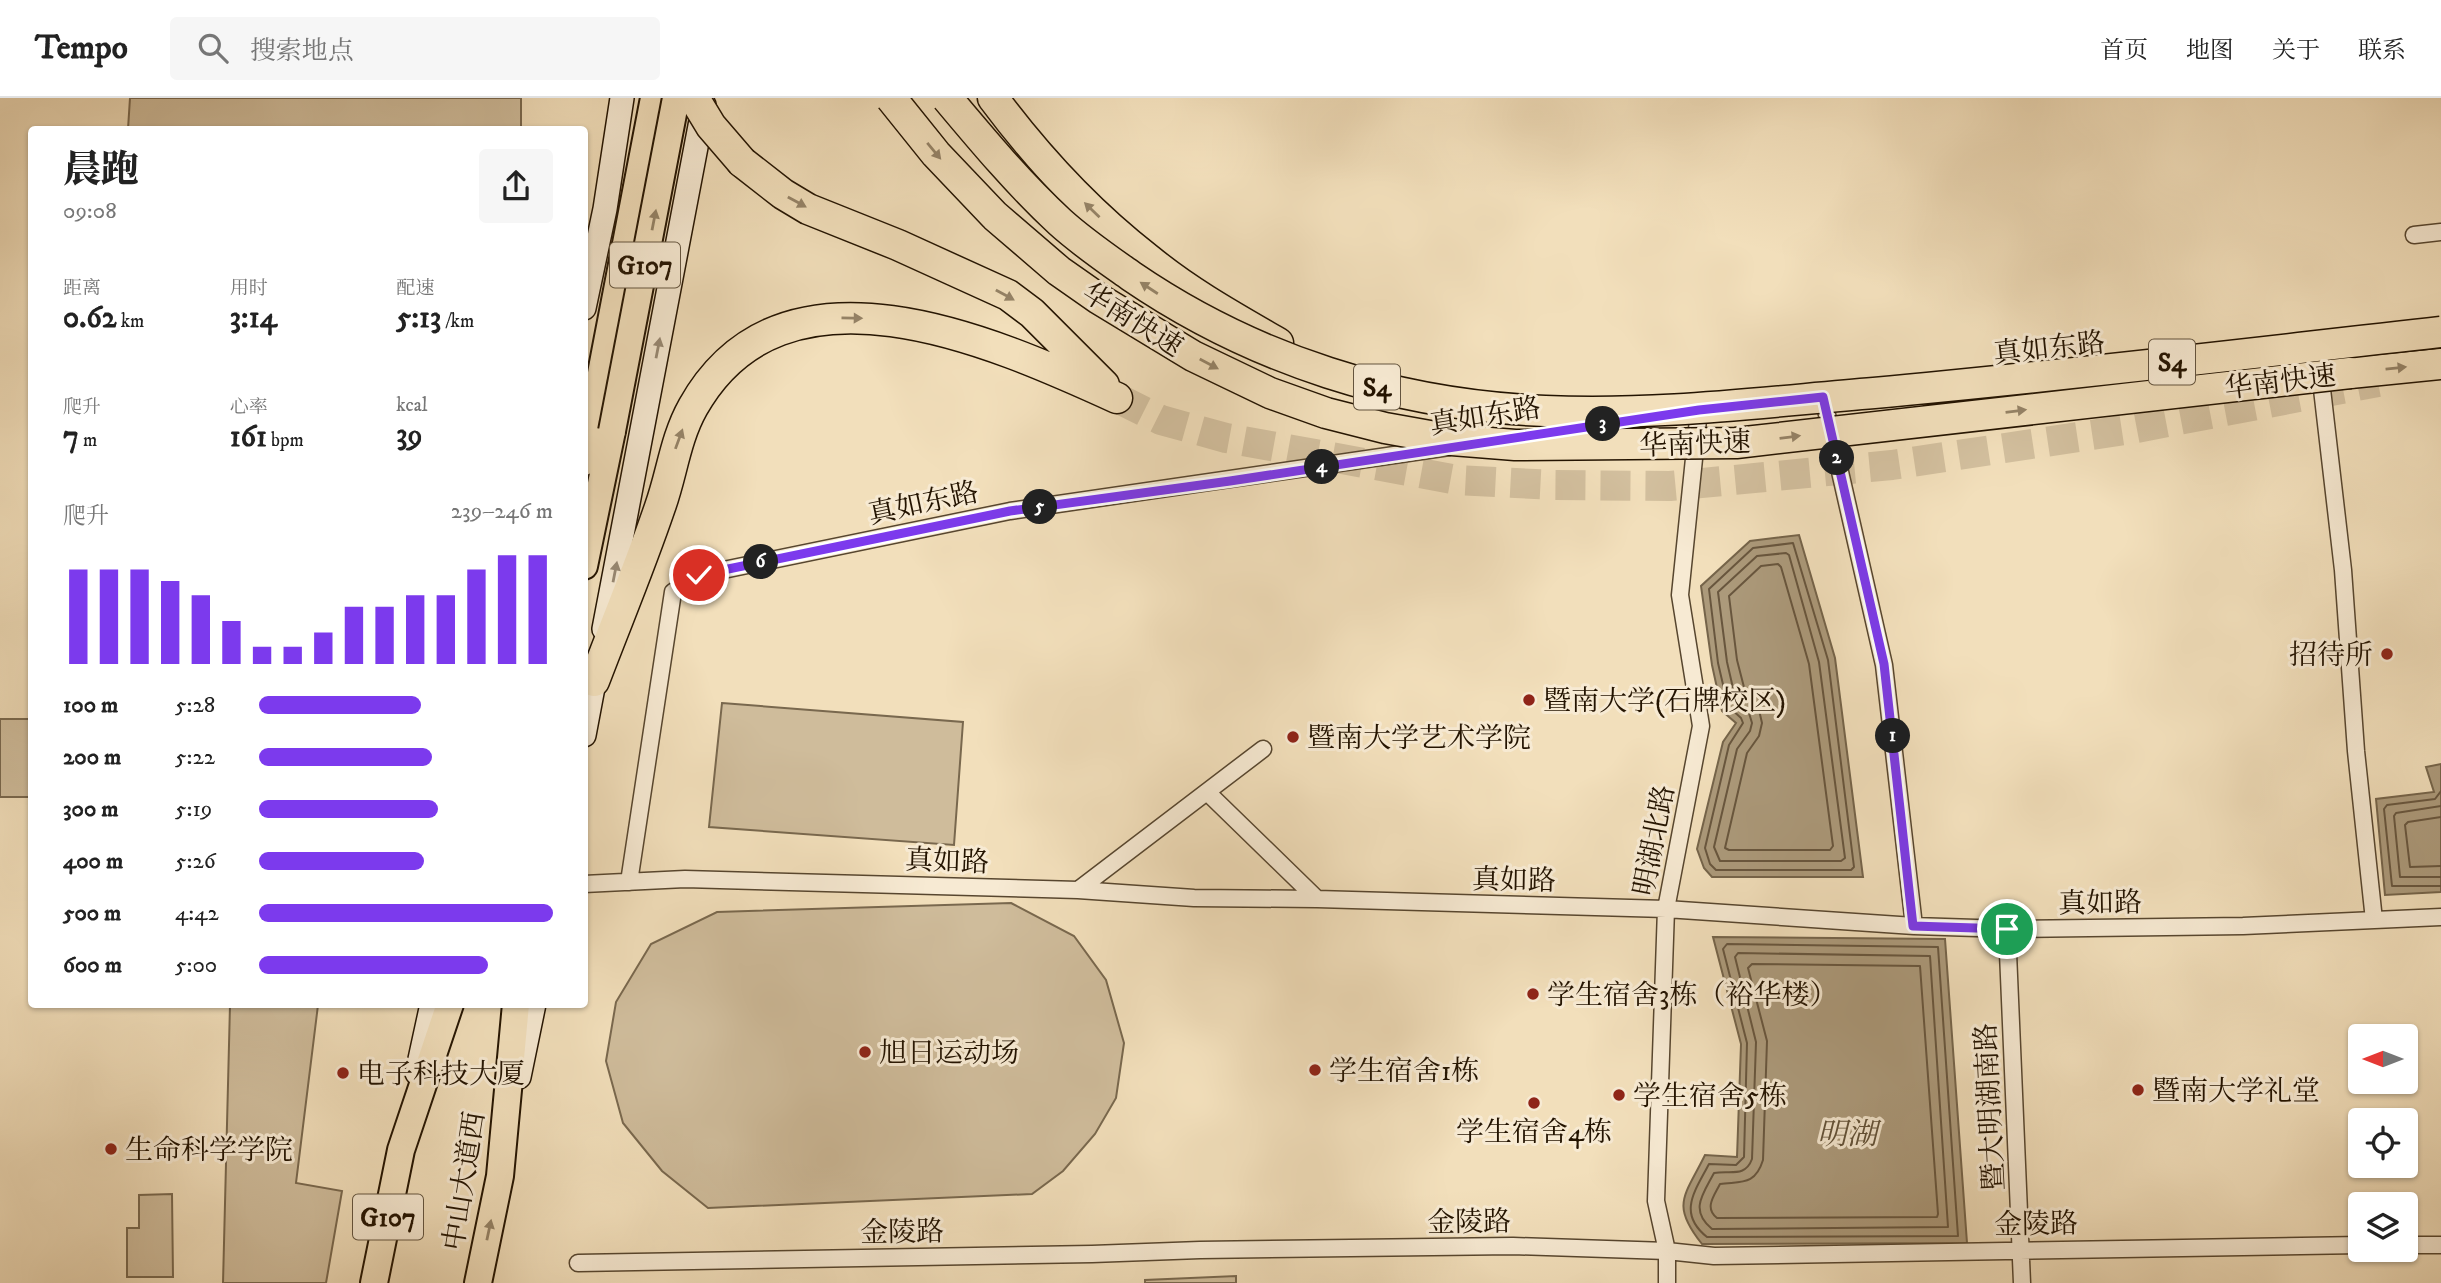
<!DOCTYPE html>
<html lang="zh">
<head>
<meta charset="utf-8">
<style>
	body { margin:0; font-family:"IM FELL DW Pica","Noto Serif SC",serif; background:#f6f6f6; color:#222; height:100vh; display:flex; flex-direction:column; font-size:26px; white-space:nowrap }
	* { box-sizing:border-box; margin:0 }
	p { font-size:23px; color:#767676 }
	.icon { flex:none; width:38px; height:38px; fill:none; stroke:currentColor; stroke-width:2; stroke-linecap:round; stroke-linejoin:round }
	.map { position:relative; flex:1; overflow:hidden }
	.drawer { position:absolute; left:28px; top:28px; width:560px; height:882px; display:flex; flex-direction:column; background:#fff; border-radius:7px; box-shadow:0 2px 5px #0004 }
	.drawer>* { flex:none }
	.needle { width:46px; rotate:270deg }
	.controls { position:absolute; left:2348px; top:926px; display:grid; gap:14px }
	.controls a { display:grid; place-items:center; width:70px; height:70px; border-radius:7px; background:#fff; box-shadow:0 2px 5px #0004; font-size:35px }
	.pin { position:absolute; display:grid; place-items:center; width:60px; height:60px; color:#fff; margin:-30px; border:4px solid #fff; border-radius:50%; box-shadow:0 2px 7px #0007 }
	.km { position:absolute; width:35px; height:35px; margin:-18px; border-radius:50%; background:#222; color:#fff; font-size:19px; line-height:35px; text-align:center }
	.round { display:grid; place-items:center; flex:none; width:74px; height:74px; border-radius:7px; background:#f6f6f6 }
	.summary { display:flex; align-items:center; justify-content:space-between; height:119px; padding:0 35px }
	h1 { font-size:38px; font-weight:800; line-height:52px }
	.metrics { display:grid; grid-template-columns:repeat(3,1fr); gap:10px; height:119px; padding:7px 35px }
	.metrics div { display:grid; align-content:center }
	.metrics b { font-size:30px; font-weight:800 }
	.metrics small { font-size:19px; font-weight:400 }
	.metrics p { font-size:19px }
	.chart { height:196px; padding:14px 35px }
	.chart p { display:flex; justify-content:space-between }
	.chart svg { width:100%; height:126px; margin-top:7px; stroke:#7c3aed; stroke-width:6 }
	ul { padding:0 35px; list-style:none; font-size:23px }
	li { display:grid; grid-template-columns:112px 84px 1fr; align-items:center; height:52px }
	li i { height:18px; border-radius:9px; background:#7c3aed }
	header { display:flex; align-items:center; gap:42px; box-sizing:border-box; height:98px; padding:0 35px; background:#fff; border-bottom:2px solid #e0e0e0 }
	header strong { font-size:33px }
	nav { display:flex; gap:38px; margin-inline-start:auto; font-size:24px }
	.search { width:490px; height:63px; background:#f6f6f6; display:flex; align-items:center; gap:18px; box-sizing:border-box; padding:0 24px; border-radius:7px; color:#767676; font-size:26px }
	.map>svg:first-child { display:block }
</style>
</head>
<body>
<header>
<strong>Tempo</strong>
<div class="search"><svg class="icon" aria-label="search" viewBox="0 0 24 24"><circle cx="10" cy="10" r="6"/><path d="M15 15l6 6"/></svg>搜索地点</div>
<nav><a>首页</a><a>地图</a><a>关于</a><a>联系</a></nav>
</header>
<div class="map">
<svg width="2441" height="1185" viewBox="0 0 2441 1185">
	<rect width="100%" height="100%" fill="#f2dfbb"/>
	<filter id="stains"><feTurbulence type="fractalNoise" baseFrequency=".00286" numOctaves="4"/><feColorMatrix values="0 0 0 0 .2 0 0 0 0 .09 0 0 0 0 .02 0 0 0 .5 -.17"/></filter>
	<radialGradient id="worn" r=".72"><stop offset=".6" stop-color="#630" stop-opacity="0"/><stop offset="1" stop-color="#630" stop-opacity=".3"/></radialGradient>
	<!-- green -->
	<path fill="#cfbc9b" stroke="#79684e" stroke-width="2" d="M130,0H521V31H128Z
		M722,605L963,624L954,747L709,729Z
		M0,621H31V699H0Z
		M1011,805L1074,838L1106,882L1124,945L1116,1000L1095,1036L1063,1073L1032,1096L708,1110L662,1073L623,1025L606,963L616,904L651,846L717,814Z
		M230,907H318L296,1085L342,1093L326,1185H223Z
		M172,1096L173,1179H127V1130H139V1097Z
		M1236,1178V1185H1145V1182Z"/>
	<!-- water -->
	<path fill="#ac9a7b" stroke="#75644a" stroke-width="2" d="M1799,437L1835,560L1863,779H1712L1704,770L1697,751L1723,644L1736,625L1722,613L1712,567L1701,488L1750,443Z
		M2441,666V794L2385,797L2376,701L2434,694L2426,669Z
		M1713,839L1945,841L1967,1145L1702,1146C1670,1106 1685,1098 1705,1057L1737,1059L1741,946Z"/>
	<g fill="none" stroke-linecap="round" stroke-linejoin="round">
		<!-- shore -->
		<path stroke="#68563e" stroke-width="2" d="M1793,445L1828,562L1854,769L1851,772H1716L1710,766L1705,750L1729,647L1743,625L1741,620L1728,608L1718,565L1709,491L1753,450Z
			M1786,455L1789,457L1819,564L1845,760L1841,763H1720L1714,749L1737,651L1750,633L1752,625L1749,615L1736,603L1727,564L1718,494L1757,458Z
			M1778,466L1781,469L1809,566L1833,748L1830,752H1729L1725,750L1747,655L1759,638L1762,625L1759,612L1746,597L1737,562L1729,498L1761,468Z
			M2441,693L2435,701L2387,707L2384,711L2392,788H2441
			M2441,708L2396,715L2394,718L2400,779H2441
			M2441,719L2408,724L2405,727L2410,769L2441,768
			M1727,846L1938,849L1958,1138L1707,1139C1677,1115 1695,1093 1709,1066L1736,1067L1744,1059L1747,945L1723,851Z
			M1738,855L1930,858L1948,1129L1712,1131C1689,1112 1703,1096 1714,1075C1730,1072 1745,1080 1752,1061L1756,944L1735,859Z
			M1752,866L1920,868L1938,1116L1937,1119L1717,1120C1704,1110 1714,1098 1720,1086C1741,1083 1755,1088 1763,1062L1767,943L1748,870Z"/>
		<!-- motorway-tunnel -->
		<path stroke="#d3c09f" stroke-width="30" stroke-dasharray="30 15" stroke-linecap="butt" d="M1117,300L1161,322L1226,340L1458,382L1553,387L1670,388L1892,367L2131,331L2378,284"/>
		<defs>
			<path id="minor" d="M2414,137L2441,134
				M2320,274L2343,472L2356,653L2374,822
				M1823,299L1884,567L1914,828
				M1547,335L1605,326
				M1207,694L1317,801
				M629,784L673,494L699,477L1010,413L1449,349
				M584,786L685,781L1078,792L1194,800L1317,801L1666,811L1914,828L2007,831L2243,828L2441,819
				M1078,792L1263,651
				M2007,831L2022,1185
				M2406,1147H2441
				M578,1165L1092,1156L1200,1152L1513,1148L1667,1153L1714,1158L2361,1147
				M1667,1185V1153L1656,1103L1666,811L1701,628L1680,497L1699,312"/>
			<path id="secondary" d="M584,210L605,111L622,0
				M604,531L704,7
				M584,637L597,568
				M417,975L432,906
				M519,979L534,906"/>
			<path id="trunk" d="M584,364L654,0
				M584,468L612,333
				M374,1185L401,1052L450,906
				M478,1185L500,1078L516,906"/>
			<path id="motorway" d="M993,0C1037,59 1090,116 1148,161C1188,194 1233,219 1278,245
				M742,64L783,96L808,111L898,147L1008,197L1032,215L1104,287
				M2350,275L2441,266
				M594,583C616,525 640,468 660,409C672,376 675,341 693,309C783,149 992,243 1117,300"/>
		</defs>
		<!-- minor casing -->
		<use href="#minor" stroke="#57462f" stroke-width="19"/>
		<!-- secondary casing -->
		<use href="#secondary" stroke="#231300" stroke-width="26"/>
		<!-- trunk casing -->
		<use href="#trunk" stroke="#231300" stroke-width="30"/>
		<!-- motorway casing -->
		<use href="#motorway" stroke="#231300" stroke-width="33"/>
		<!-- minor -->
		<use href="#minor" stroke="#f7ead3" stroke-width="16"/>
		<!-- secondary -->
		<use href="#secondary" stroke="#f7ead3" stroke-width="23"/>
		<!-- trunk -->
		<use href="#trunk" stroke="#f2dfbb" stroke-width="26"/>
		<!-- motorway -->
		<use href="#motorway" stroke="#f2dfbb" stroke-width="30"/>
		<defs>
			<path id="trunk-bridge" d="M612,333L676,0"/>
			<path id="motorway-bridge" d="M694,0L711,28L742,64
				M891,0L936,56L995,118L1059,173L1099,201L1193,258L1270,295L1326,315L1385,330L1452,342L1515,347L1736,345L2350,275
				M947,0C983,43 1019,86 1060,124C1082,144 1107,161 1131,178C1254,262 1396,307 1545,313C1655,318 1764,304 1874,295C2063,278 2252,255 2441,234"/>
		</defs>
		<!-- trunk-bridge casing -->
		<use href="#trunk-bridge" stroke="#231300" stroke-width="30" stroke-linecap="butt"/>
		<!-- motorway-bridge casing -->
		<use href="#motorway-bridge" stroke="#231300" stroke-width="33" stroke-linecap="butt"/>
		<!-- trunk-bridge -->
		<use href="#trunk-bridge" stroke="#f2dfbb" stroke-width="26"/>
		<!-- motorway-bridge -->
		<use href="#motorway-bridge" stroke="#f2dfbb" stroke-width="30"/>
	</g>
	<!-- one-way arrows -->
	<defs><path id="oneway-solid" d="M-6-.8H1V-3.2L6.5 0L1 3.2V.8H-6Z" transform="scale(1.75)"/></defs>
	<g fill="#958367">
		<use href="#oneway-solid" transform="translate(934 53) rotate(50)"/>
		<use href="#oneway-solid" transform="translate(797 104) rotate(29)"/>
		<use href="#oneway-solid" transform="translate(1092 112) rotate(-136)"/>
		<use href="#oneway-solid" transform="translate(654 122) rotate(-79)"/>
		<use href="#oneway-solid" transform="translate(1149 190) rotate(-147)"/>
		<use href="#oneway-solid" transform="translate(1005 197) rotate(29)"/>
		<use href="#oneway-solid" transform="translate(852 220) rotate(1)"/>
		<use href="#oneway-solid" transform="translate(1209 266) rotate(28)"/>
		<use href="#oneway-solid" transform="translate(2396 270) rotate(-6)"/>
		<use href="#oneway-solid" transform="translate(2016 313) rotate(-7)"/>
		<use href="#oneway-solid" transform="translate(1790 339) rotate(-7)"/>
		<use href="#oneway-solid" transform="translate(679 341) rotate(-70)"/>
		<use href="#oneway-solid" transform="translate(489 1132) rotate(-78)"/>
	</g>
	<g fill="#988974">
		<use href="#oneway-solid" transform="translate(658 250) rotate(-79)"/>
		<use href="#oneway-solid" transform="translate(615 474) rotate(-79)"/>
	</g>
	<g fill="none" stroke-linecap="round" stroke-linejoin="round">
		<defs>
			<path id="route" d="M699,477L1010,413L1230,383L1699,312L1823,299L1884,566L1913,828L2007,831"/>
		</defs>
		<!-- route casing -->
		<use href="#route" stroke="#fff" stroke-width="14"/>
		<!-- route -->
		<use href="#route" stroke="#7c3aed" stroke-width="9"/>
	</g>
	<!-- markers -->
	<g fill="#8f2418" stroke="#f7ead3" stroke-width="2.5">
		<circle cx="2387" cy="556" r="7"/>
		<circle cx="1529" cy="602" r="7"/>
		<circle cx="1293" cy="639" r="7"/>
		<circle cx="1533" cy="896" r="7"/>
		<circle cx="865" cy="954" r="7"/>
		<circle cx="1315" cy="972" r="7"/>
		<circle cx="343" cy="975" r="7"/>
		<circle cx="2138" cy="992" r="7"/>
		<circle cx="1619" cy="997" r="7"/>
		<circle cx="1534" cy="1005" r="7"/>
		<circle cx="111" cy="1051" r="7"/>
	</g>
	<g text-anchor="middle" stroke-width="6" stroke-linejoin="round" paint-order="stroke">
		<!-- shield labels -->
		<g fill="#f7ead3" stroke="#63543f" stroke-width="2">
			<rect x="610" y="144.5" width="70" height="45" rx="5"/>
			<rect x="2149" y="241.5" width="46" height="45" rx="5"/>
			<rect x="1354" y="266.5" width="46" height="45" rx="5"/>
			<rect x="353" y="1096.5" width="70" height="45" rx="5"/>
		</g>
		<g font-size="26" font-weight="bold" fill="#231300">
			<text x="645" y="176">G107</text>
			<text x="2172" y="273">S4</text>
			<text x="1377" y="298">S4</text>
			<text x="388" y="1128">G107</text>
		</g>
		<!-- street labels -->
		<g font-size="28" fill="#231300" stroke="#f7ead3">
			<text transform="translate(1133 221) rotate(32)" y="10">华南快速</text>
			<text transform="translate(2049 249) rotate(-6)" y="10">真如东路</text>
			<text transform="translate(2280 283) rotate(-7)" y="10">华南快速</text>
			<text transform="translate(1485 317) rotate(-9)" y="10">真如东路</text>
			<text transform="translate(1695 345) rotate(-2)" y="10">华南快速</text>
			<text transform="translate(923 404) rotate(-12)" y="10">真如东路</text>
			<text transform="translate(1653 742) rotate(-79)" y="10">明湖北路</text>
			<text transform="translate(947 762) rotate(2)" y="10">真如路</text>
			<text transform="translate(1514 781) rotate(1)" y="10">真如路</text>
			<text transform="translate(2100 804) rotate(-1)" y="10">真如路</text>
			<text transform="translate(1989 1009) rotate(-93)" y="10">暨大明湖南路</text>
			<text transform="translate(463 1083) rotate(-81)" y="10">中山大道西</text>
			<text transform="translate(1469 1123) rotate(-1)" y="10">金陵路</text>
			<text transform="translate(2036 1125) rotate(-1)" y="10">金陵路</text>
			<text transform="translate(902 1133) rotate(-1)" y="10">金陵路</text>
		</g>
		<!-- poi labels -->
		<g font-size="28" fill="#231300" stroke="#f7ead3" text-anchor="start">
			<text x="2373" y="566" text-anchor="end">招待所</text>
			<text x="1543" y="612">暨南大学(石牌校区)</text>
			<text x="1307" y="649">暨南大学艺术学院</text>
			<text x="1547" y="906">学生宿舍3栋（裕华楼）</text>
			<text x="879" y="964">旭日运动场</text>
			<text x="1329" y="982">学生宿舍1栋</text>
			<text x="357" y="985">电子科技大厦</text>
			<text x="2152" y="1002">暨南大学礼堂</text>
			<text x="1633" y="1007">学生宿舍5栋</text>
			<text x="1534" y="1043" text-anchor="middle">学生宿舍4栋</text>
			<text x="125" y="1061">生命科学学院</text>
		</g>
		<!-- water labels -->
		<g font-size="30" font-style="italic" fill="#615037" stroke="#f7ead3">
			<text x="1847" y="1046">明湖</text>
		</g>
	</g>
	<rect width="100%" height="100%" filter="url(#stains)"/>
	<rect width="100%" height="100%" fill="url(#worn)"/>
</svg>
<div class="controls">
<a><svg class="needle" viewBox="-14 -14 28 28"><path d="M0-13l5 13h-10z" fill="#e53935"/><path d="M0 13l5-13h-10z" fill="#767676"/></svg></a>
<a><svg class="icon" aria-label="locate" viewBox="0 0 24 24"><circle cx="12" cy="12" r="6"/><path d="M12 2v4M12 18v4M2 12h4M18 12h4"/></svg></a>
<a><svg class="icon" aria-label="layers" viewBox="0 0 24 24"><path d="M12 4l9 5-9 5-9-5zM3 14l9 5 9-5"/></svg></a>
</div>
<div class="pin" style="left:2007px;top:831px;background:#1e9e55"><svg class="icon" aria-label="arrive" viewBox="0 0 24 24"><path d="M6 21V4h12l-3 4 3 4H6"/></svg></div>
<div class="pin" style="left:699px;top:477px;background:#d93025"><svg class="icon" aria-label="check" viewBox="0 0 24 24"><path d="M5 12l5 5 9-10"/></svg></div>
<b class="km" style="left:1893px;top:638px">1</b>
<b class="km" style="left:1837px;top:360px">2</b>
<b class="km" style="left:1603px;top:326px">3</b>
<b class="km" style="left:1322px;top:369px">4</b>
<b class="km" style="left:1040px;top:409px">5</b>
<b class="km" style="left:761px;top:464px">6</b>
<section class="drawer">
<div class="summary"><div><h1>晨跑</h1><p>09:08</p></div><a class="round"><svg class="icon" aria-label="share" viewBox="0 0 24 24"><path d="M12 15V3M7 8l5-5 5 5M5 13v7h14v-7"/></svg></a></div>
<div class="metrics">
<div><p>距离</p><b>0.62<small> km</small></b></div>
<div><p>用时</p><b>3:14</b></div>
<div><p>配速</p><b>5:13<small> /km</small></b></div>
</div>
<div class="metrics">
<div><p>爬升</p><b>7<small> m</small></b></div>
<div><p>心率</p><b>161<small> bpm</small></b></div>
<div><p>kcal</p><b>39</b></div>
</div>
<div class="chart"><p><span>爬升</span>239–246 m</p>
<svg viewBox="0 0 160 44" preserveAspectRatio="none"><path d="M5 44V11M15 44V11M25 44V11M35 44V15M45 44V20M55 44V29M65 44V38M75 44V38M85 44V33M95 44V24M105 44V24M115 44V20M125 44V20M135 44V11M145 44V6M155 44V6"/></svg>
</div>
<ul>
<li><b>100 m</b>5:28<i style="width:55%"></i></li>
<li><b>200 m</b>5:22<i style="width:59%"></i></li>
<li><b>300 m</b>5:19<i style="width:61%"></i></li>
<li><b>400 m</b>5:26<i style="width:56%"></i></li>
<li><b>500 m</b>4:42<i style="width:100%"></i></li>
<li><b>600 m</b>5:00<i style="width:78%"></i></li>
</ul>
</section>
</div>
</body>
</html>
